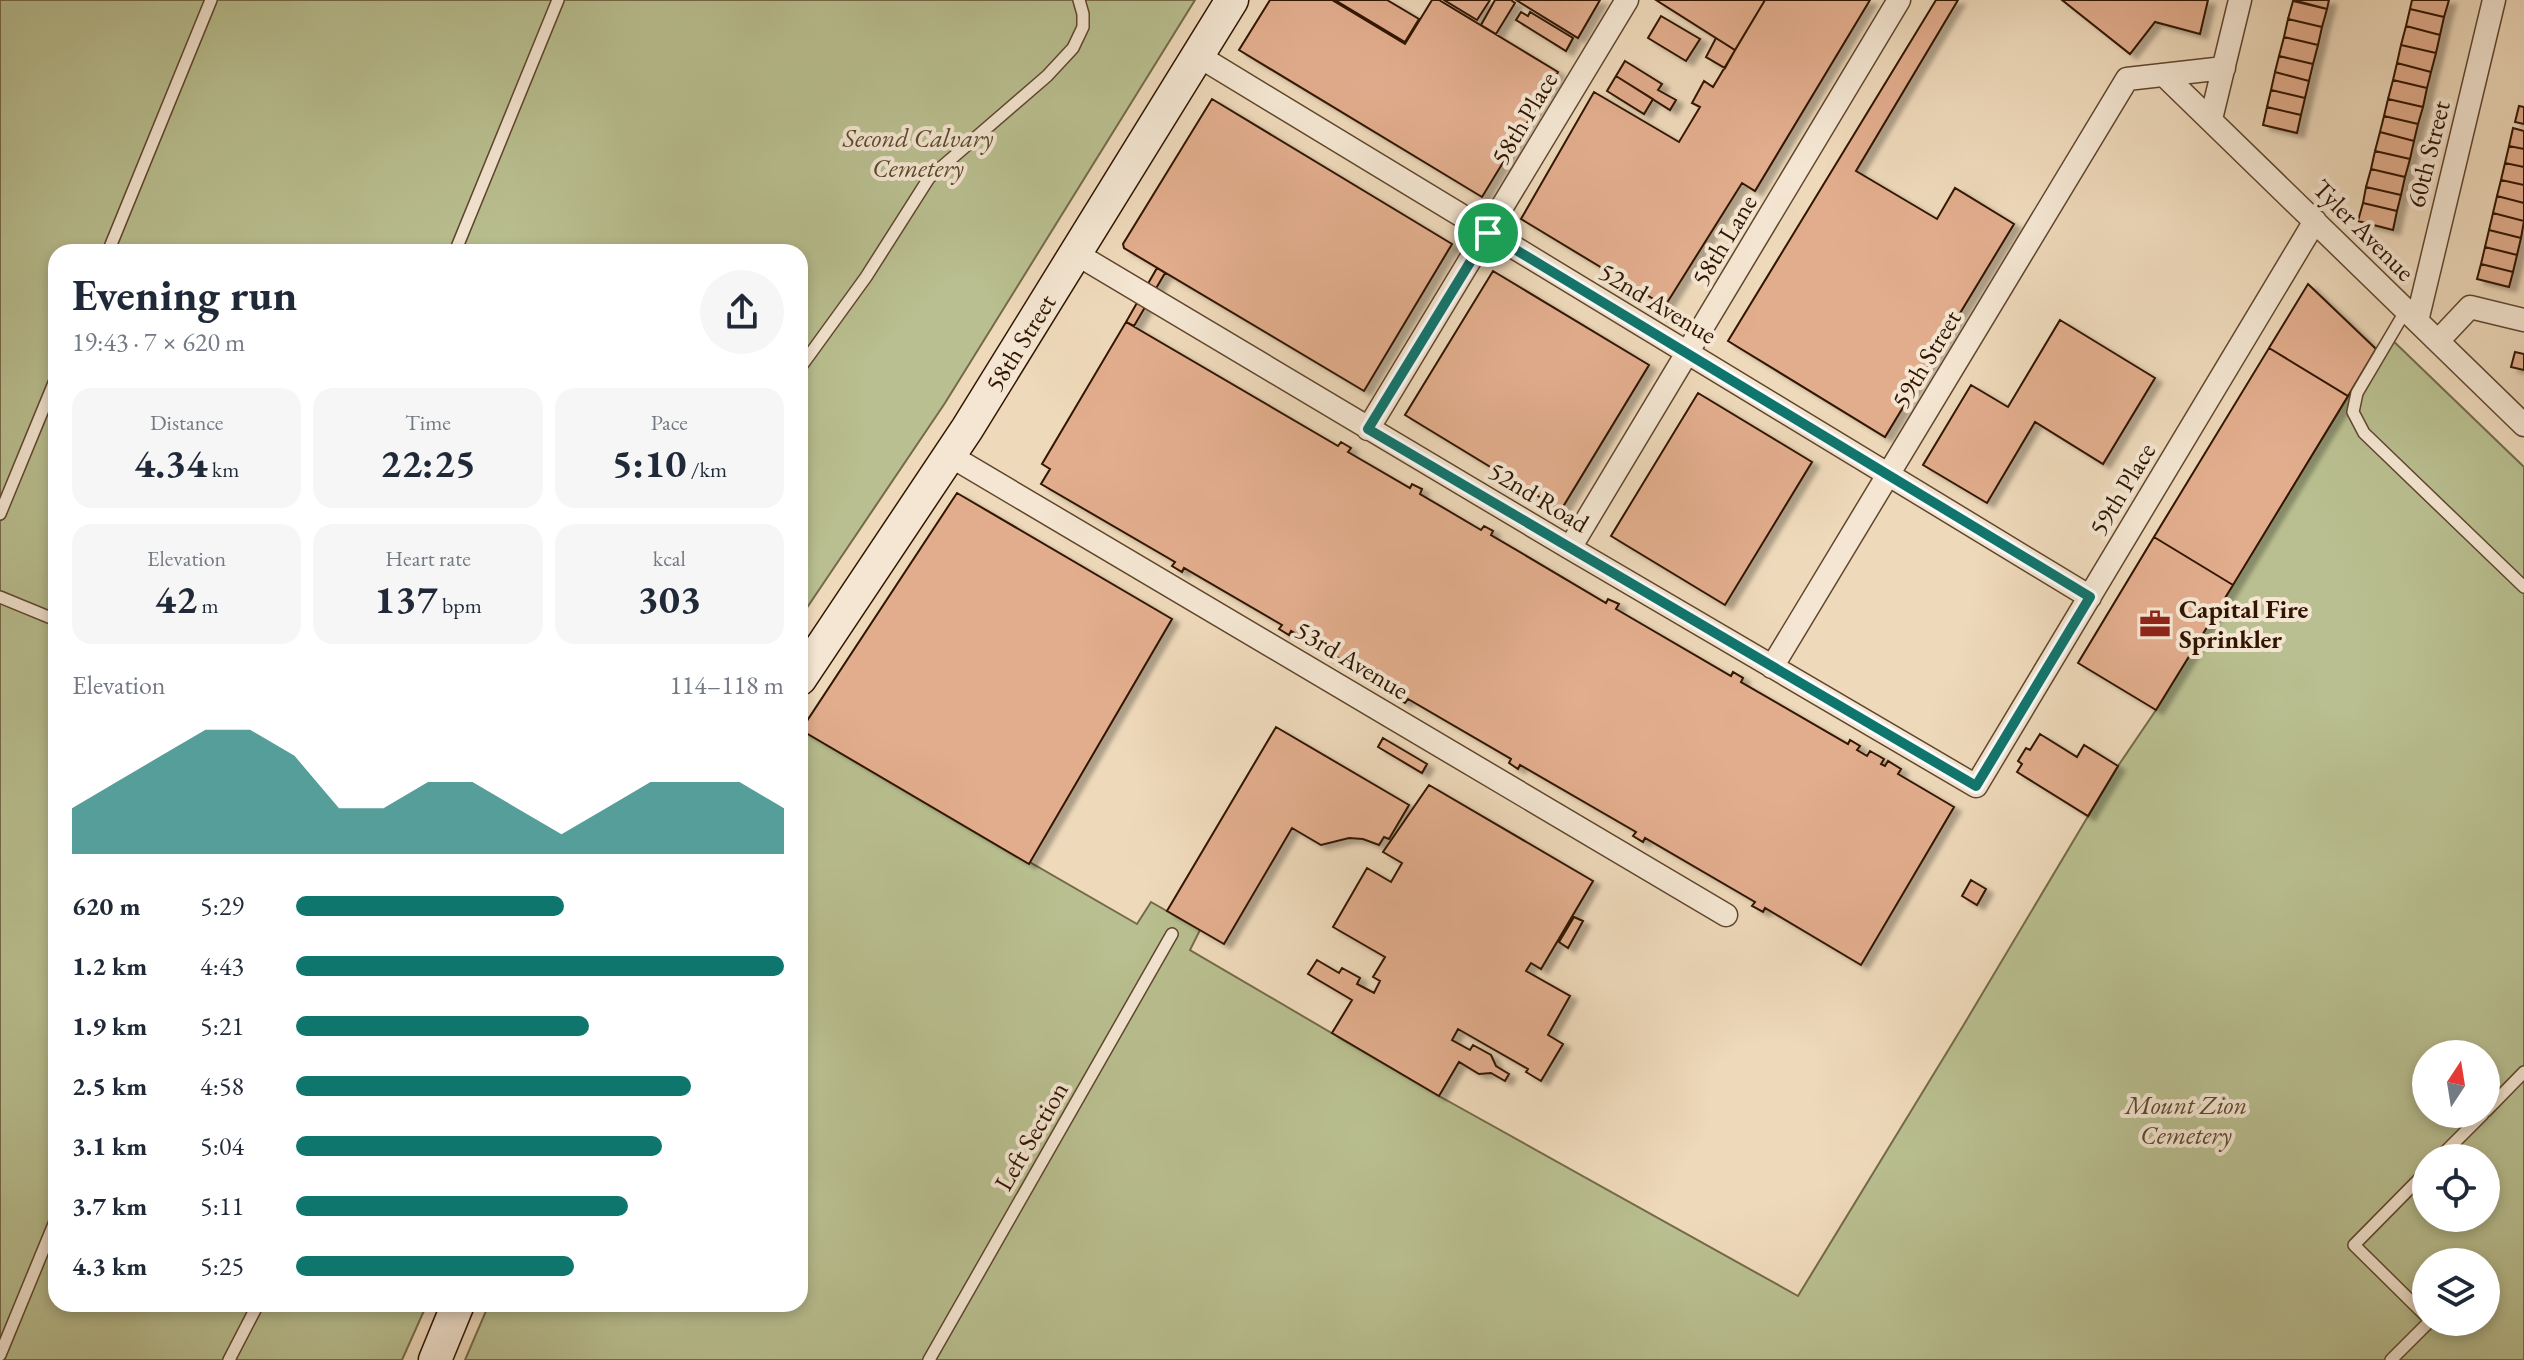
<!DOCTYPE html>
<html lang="en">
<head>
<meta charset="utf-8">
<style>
	body { margin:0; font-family:"EB Garamond",serif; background:#f6f6f7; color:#1f2937; height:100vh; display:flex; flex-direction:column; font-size:30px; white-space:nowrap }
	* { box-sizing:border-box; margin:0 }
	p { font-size:26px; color:#747a83 }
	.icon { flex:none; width:44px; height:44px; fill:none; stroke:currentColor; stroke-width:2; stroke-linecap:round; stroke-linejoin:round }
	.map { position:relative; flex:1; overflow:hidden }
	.side { position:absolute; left:48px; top:244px; width:760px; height:1068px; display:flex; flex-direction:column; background:#fff; border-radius:24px; box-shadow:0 4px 12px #0003 }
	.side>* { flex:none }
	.needle { width:52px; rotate:12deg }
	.fabs { position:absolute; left:2412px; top:1040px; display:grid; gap:16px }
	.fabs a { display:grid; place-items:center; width:88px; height:88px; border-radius:50%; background:#fff; box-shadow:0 4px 12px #0003; font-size:40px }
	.pin { position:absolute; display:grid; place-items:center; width:68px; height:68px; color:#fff; margin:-34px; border:4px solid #fff; border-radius:50%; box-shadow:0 2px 8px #0007 }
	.round { display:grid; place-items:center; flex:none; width:84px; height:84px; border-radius:42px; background:#f6f6f7 }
	.overview { display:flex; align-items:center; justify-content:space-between; height:136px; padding:0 24px }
	h1 { font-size:44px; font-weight:700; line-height:60px }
	.stats { display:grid; grid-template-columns:repeat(3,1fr); gap:12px; height:136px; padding:8px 24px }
	.stats div { display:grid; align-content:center; border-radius:20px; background:#f6f6f7; text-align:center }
	.stats b { font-size:40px; font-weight:700 }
	.stats small { font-size:22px; font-weight:400 }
	.stats p { font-size:22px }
	.chart { height:224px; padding:16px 24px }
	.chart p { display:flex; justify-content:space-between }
	.chart svg { width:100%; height:144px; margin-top:8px; fill:#0f766e; opacity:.7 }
	ul { padding:0 24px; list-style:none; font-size:26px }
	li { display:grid; grid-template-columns:128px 96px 1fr; align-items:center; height:60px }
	li i { height:20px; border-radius:10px; background:#0f766e }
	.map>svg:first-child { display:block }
</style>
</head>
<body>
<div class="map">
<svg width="2524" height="1360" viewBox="0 0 2524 1360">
	<defs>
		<filter id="shadow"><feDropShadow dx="7" dy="4.5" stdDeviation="2" flood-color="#0004"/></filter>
	</defs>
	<rect width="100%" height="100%" fill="#eed9ba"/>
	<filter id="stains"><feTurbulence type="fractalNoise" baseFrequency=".0025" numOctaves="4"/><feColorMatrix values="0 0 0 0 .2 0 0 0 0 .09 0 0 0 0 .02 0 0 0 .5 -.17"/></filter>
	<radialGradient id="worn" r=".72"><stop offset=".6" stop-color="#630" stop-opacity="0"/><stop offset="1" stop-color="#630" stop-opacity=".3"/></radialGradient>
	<!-- green -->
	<path fill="#b9bf90" stroke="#756a48" stroke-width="2" fill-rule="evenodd" d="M0,0H1195L945,403L800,618V252H56V1304H427L402,1360H0Z
		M2386,334L2524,467V1360H465L489,1304H800L801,730L1137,924L1151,902L1200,930L1190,950L1439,1096L1798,1296L1963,1026L2118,766L2156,710ZM2426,1054H2486V1114H2426ZM2426,1158H2486V1218H2426ZM2426,1262H2486V1322H2426Z"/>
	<!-- building -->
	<path fill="#e2ad8d" stroke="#311500" stroke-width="2" filter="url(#shadow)" d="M1270,0H1332L1405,44L1432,0H1439L1558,72L1482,197L1239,50Z
		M1335,0H1387L1419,19L1405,42Z
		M1444,0H1490L1477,20Z
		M1495,0H1511L1515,3L1496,34L1481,25Z
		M1516,0H1600L1578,38Z
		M1656,0H1765L1735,50Z
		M1765,0H1870L1755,191L1742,183L1665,306L1521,219L1594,92L1679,142L1700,107L1692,103L1704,81L1713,87Z
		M1936,0H1958L1856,171L1937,219L1955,188L2014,224L1885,437L1728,341Z
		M2062,0H2208L2200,34L2155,22L2130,54Z
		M2293,0H2329L2327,9Z
		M2412,0H2449L2444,17L2410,9Z
		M2293,1L2327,9L2322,27L2288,19Z
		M2410,9L2444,17L2440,35L2406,26Z
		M1521,12L1528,16L1530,12L1573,38L1566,51L1516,20Z
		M1661,16L1700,39L1686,61L1648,38Z
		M2288,19L2322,27L2318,45L2284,37Z
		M2406,26L2440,35L2436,53L2401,45Z
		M2284,37L2318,45L2313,64L2279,56Z
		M1716,38L1735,50L1725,68L1706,57Z
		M2401,45L2436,53L2431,72L2397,63Z
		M2279,56L2313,64L2309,81L2275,72Z
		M1625,61L1662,84L1658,90L1676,100L1670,110L1616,76Z
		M2397,63L2431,72L2427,88L2393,80Z
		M2275,72L2309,81L2305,98L2271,90Z
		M1616,76L1653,99L1644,114L1607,91Z
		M2393,80L2427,88L2423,107L2388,99Z
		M2271,90L2305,98L2301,115L2267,107Z
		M1212,99L1452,244L1364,391L1124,248L1123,244Z
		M2388,99L2423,107L2418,124L2384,116Z
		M2519,106L2524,107V124L2515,122Z
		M2267,107L2301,115L2297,133L2263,125Z
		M2384,116L2418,124L2414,141L2380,132Z
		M2513,128L2524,131V149L2509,146Z
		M2380,132L2414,141L2410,159L2375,151Z
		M2509,146L2524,149V167L2505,163Z
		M2375,151L2410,159L2405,177L2371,169Z
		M2505,163L2524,167V185L2501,180Z
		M2371,169L2405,177L2401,195L2366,187Z
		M2501,180L2524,185V203L2497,196Z
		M2366,187L2401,195L2397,211L2363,203Z
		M2497,196L2524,203V221L2493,213Z
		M2363,203L2397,211L2393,230L2358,221Z
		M2493,213L2524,221L2521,238L2489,230Z
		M2489,230L2521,238L2517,255L2485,247Z
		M2485,247L2517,255L2513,272L2481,264Z
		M2481,264L2513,272L2509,287L2477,279Z
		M1157,268L1165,273L1134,326L1126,322Z
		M1493,271L1649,365L1561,510L1405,415Z
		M2308,284L2376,349L2348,396L2269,348Z
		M2060,320L2155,378L2103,464L2035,422L1987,503L1923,465L1971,385L2008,407Z
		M1126,322L1338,446L1341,442L1351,448L1348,452L1410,488L1412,484L1422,489L1420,494L1481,530L1484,526L1493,531L1491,535L1606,603L1608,599L1619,604L1616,609L1731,676L1733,672L1743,678L1741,682L1848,744L1850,740L1860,746L1857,750L1867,756L1870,751L1884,759L1881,764L1885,766L1888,761L1901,769L1898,774L1954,807L1861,965L1765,908L1763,912L1752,906L1755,902L1645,838L1643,842L1633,836L1636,832L1520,765L1518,769L1509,763L1511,759L1408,699L1405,703L1396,697L1398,693L1337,657L1334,661L1324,655L1326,651L1291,631L1289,635L1279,629L1282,625L1184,568L1182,572L1172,566L1175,562L1041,484L1050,469L1042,464Z
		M2269,348L2348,396L2233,585L2154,537Z
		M2515,352L2524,354V370L2511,367Z
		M1698,393L1812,462L1725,605L1611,536Z
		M957,493L1172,619L1029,864L801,730Z
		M2154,537L2233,585L2156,710L2078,663Z
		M1276,727L1409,805L1389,839L1384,837L1379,845L1363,839L1349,838L1321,845L1292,828L1224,944L1167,911Z
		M2040,734L2077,757L2084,745L2118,766L2088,816L2017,772L2022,764L2018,761L2026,748L2030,750Z
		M1383,738L1427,764L1422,773L1378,747Z
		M1429,785L1593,881L1541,969L1531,963L1526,971L1570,996L1548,1035L1563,1044L1541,1081L1526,1072L1528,1069L1458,1029L1452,1040L1470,1050L1473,1045L1491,1055L1496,1066L1509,1074L1505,1081L1491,1073L1479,1074L1459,1062L1439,1096L1332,1033L1352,1000L1308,974L1317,960L1339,973L1342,968L1360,978L1357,984L1374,993L1380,981L1373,977L1385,957L1333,927L1367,868L1391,882L1402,863L1383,852Z
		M1971,880L1986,889L1977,905L1962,896Z
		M1574,917L1583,921L1568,948L1559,942Z"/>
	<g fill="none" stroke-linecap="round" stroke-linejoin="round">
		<defs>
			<path id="service" d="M108,252L211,0
				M455,252L558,0
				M2406,310L2357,393L2353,412L2364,433L2524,587
				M800,368L866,277L929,178L1047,76L1073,48L1083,27V14L1079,0
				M0,514L56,378
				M0,597L56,620
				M2486,1111L2524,1072
				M2439,1158L2483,1114
				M2426,1172L2354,1245L2426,1316
				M0,1355L56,1219
				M229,1360L258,1304
				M929,1360L1172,934
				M2391,1360L2429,1322"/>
			<path id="minor" d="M1197,55L2090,597
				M2164,75L2524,425
				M2211,119L2240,0
				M1075,253L1570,548L1976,786L2315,221
				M2417,321L2494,0
				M2438,341L2470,307L2524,320
				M1368,429L1627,0
				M949,455L1726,915
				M1570,548L1899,0
				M1772,667L2127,79L2224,68"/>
			<g id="secondary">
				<path id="s1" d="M800,679L967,429L1232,0"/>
				<path d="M435,1360L458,1304"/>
			</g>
		</defs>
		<!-- service casing -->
		<use href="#service" stroke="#60462e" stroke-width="14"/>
		<!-- minor casing -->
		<use href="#minor" stroke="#60462e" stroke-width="25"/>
		<!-- secondary casing -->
		<use href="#secondary" stroke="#311500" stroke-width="35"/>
		<!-- service -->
		<use href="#service" stroke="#f4e6d2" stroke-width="11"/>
		<!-- minor -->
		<use href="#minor" stroke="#f4e6d2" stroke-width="22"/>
		<!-- secondary -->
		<use href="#secondary" stroke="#f4e6d2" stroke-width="32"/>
	</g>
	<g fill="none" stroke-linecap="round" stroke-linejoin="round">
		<defs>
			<path id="route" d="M1488,233L2090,597L1976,786L1368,429Z"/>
		</defs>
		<!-- route casing -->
		<use href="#route" stroke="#fff" stroke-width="16"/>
		<!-- route -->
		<use href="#route" stroke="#0f766e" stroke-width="10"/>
	</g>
	<!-- icons -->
	<defs>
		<symbol id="office-bare" viewBox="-9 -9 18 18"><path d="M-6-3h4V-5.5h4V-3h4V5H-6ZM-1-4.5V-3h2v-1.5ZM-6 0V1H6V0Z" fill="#8f2418" stroke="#f4e6d2" stroke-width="2.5" paint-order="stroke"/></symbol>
	</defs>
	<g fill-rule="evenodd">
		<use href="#office-bare" x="2133" y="602" width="44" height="44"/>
	</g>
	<g text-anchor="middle" stroke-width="8" stroke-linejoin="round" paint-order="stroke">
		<!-- street labels -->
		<g font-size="26" fill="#311500" stroke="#f4e6d2">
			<text transform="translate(1524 118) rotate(-59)" y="9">58th Place</text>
			<text transform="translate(2428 154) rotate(-76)" y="9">60th Street</text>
			<text transform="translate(2364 230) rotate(45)" y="9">Tyler Avenue</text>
			<text transform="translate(1724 240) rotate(-59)" y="9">58th Lane</text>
			<text transform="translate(1658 303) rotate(31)" y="9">52nd Avenue</text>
			<text dy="9" stroke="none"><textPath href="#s1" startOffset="402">58th Street</textPath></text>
			<text transform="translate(1926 359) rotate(-59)" y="9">59th Street</text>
			<text transform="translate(2122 489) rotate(-59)" y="9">59th Place</text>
			<text transform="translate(1539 497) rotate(31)" y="9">52nd Road</text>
			<text transform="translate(1352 660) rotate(31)" y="9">53rd Avenue</text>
			<text transform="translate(1031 1136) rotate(-60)" y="9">Left Section</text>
		</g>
		<!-- park labels -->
		<g font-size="26" font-style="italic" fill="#5a482b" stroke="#f4e6d2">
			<text x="918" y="147">Second Calvary<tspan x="918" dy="30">Cemetery</tspan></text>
			<text x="2186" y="1114">Mount Zion<tspan x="2186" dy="30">Cemetery</tspan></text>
		</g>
		<!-- poi labels -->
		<g font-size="26" font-weight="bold" fill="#311500" stroke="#f4e6d2" text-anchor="start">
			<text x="2179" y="618">Capital Fire<tspan x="2179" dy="30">Sprinkler</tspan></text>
		</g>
	</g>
	<rect width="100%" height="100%" filter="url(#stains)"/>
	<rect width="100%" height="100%" fill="url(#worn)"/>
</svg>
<div class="fabs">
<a><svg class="needle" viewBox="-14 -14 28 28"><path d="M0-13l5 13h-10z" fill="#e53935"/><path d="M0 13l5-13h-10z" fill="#747a83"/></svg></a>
<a><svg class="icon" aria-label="locate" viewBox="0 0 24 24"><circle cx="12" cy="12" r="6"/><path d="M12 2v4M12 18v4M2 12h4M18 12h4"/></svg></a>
<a><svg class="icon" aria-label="layers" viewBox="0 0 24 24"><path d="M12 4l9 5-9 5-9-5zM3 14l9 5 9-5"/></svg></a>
</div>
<div class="pin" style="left:1488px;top:233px;background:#1e9e55"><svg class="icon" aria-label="arrive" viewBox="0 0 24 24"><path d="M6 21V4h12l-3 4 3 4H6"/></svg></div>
<section class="side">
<div class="overview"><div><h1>Evening run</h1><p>19:43 · 7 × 620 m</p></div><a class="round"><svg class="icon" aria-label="share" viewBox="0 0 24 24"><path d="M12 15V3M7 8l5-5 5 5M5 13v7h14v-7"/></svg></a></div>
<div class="stats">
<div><p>Distance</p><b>4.34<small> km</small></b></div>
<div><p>Time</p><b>22:25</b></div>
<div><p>Pace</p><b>5:10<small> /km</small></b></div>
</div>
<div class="stats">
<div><p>Elevation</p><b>42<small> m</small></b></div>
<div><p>Heart rate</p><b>137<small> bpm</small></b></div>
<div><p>kcal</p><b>303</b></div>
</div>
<div class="chart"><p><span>Elevation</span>114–118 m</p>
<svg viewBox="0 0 160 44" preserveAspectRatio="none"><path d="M0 44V30L10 22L20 14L30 6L40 6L50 14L60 30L70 30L80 22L90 22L100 30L110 38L120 30L130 22L140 22L150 22L160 30V44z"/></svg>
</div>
<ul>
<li><b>620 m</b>5:29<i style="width:55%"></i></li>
<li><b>1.2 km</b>4:43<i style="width:100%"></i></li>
<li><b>1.9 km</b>5:21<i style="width:60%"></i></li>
<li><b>2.5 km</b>4:58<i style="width:81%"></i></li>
<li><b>3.1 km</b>5:04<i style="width:75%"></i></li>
<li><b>3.7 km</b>5:11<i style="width:68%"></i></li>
<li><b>4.3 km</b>5:25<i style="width:57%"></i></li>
</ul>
</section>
</div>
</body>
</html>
